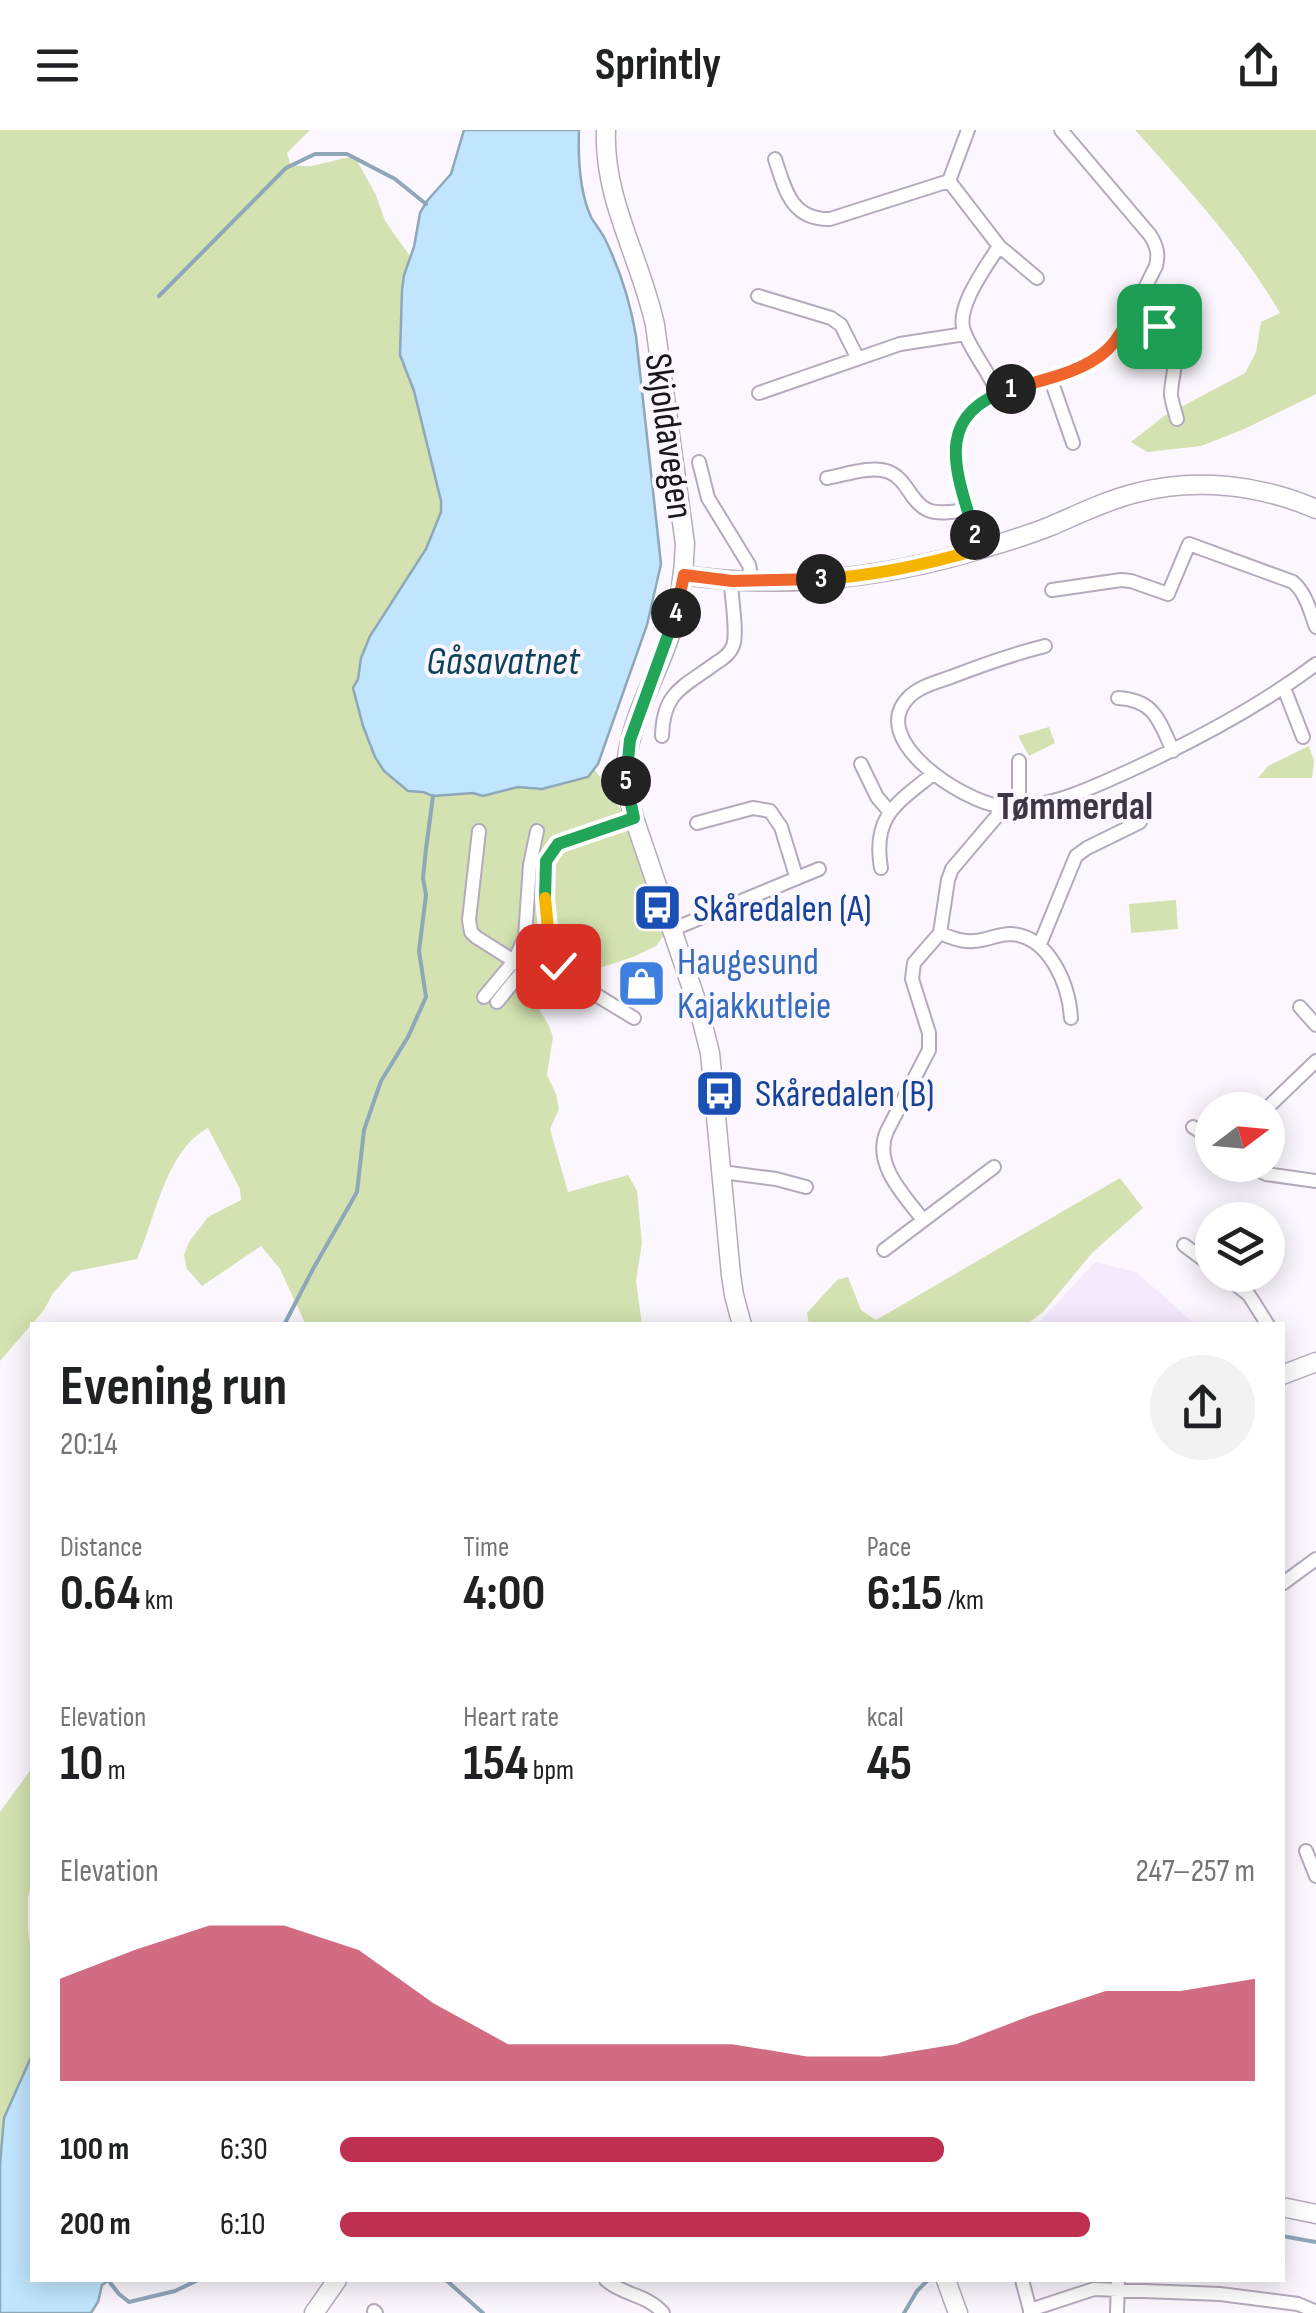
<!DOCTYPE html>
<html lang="en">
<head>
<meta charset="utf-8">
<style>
	body { margin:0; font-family:"Sofia Sans Condensed",sans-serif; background:#f2f2f2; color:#202124; height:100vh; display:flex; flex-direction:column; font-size:38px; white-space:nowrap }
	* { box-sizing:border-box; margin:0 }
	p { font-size:32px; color:#757577 }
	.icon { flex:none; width:55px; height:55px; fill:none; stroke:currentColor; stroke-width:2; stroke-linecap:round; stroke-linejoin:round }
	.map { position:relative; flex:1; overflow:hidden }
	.panel { position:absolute; left:30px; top:1192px; width:1255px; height:960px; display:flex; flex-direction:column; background:#fff; border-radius:0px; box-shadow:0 5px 25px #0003 }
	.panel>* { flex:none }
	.needle { width:65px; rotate:74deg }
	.fabs { position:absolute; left:1195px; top:962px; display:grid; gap:20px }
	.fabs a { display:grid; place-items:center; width:90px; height:90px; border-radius:50%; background:#fff; box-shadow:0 5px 25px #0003; font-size:50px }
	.pin { position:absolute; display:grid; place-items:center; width:85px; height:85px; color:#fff; margin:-42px; border-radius:20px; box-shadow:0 5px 15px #0006 }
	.km { position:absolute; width:50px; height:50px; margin:-25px; border-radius:50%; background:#222; color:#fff; font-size:28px; line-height:50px; text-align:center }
	.round { display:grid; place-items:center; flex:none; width:105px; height:105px; border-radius:52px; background:#f2f2f2 }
	.head { display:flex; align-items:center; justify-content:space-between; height:170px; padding:0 30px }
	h1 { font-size:55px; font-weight:700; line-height:75px }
	.metrics { display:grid; grid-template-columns:repeat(3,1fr); gap:15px; height:170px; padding:10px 30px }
	.metrics div { display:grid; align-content:center }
	.metrics b { font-size:50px; font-weight:700 }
	.metrics small { font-size:28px; font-weight:400 }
	.metrics p { font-size:28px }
	.chart { height:280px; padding:20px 30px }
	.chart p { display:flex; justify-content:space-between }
	.chart svg { width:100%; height:180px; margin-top:10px; fill:#bf2f50; opacity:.7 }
	ul { padding:0 30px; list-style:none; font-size:32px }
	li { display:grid; grid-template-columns:160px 120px 1fr; align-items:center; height:75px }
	li i { height:25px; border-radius:12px; background:#bf2f50 }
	header { display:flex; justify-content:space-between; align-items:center; height:130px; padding:0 30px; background:#fff; font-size:45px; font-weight:700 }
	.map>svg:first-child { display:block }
</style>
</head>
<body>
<header><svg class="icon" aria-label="menu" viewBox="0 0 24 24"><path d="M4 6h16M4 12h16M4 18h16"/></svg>Sprintly<svg class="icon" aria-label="share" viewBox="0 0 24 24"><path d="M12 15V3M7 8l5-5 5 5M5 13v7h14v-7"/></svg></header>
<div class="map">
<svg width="1316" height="2183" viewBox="0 0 1316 2183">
	<rect width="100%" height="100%" fill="#fcf7ff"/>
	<!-- built -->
	<path fill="#f5e9fd" d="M1095,1132L1136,1142L1196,1195H1037Z"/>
	<!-- green -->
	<path fill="#d3e2b0" d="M0,0H310L287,23L290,33C310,43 334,27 355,27L376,65L385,91L410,126L404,145L400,224L414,261L441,371V382L426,419L370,506L361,528L358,549L353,559L363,596L375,627L423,662L433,666L473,663L483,666L518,657L542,659L587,647L594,639C631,686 648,740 671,796L656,816L633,827L545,856L536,865V874L549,896L553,907L547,945L556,964L559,979L550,999L568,1062L628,1045L637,1061L642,1113L636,1151L642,1195H306L280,1139L261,1116L202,1156L187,1139L184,1125L189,1112L208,1087L241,1070L240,1059L208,998C165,1021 156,1088 137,1129L72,1142L53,1163L44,1180L0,1231Z
		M1135,0H1316V264L1242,300L1201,316L1147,322L1131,312L1164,286L1245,243L1256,222L1261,192L1280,183C1241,116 1187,58 1135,0Z
		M1049,597L1055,613L1029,626L1018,606Z
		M1309,616L1314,631L1312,648H1258L1268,636Z
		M1176,770L1178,799L1131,803L1129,774Z
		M1120,1048L1143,1078L1093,1122L1043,1182L1026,1195H809L807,1183L837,1150L848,1147L861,1180L876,1190Z
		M32,1638V1752L28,1767V1800L32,1829V1983L0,2080V1682Z"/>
	<!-- water -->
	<path fill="#c0e5fc" stroke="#8ea7b9" stroke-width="2.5" d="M464,0H579C578,28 579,61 591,87C595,94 600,100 604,107C620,139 630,171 636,206L661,434L647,495L598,634L588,647L542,659L518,657L483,666L473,663L433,666L423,662L408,661L384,641L375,627L363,596L353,558L358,549L361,528L370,506L426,419L441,382V371L414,261L400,225L402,160L404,145L414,117L420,83L427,71L451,44Z
		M32,1925V2150H109L102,2155L98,2172L91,2183H0V2035L4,1988Z"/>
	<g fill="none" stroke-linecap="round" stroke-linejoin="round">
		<!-- stream -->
		<path stroke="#8ea7b9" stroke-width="4" d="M159,166L286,38L315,24H347L395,49L426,74
			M284,1195L313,1139L357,1062L364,1000L381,951L408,907L426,867L419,821L426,765L423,748L426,719L433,666
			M1282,2106L1316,2112
			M108,2150L119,2164L129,2172L175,2161L198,2150
			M446,2150L483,2183
			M904,2183L917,2161L928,2150"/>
		<defs>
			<path id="street" d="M775,29C785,59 791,90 830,89L949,51L968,0
				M949,51L999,116L1037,148
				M758,166L831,188L841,195L857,227
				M1130,187C1156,192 1176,202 1175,233C1174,244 1171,254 1171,265C1172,273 1175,281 1177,289
				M1050,247L1073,313
				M759,263L900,214L965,204
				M998,264C989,242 971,221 964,201C955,177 987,136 999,116
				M699,332L708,368L749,435L752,451
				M827,348C845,345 871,335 889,342C907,349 911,373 928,380C939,385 956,381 968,380
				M979,419C965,368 928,300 990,267C1006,258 1025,255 1042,250C1063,243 1087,236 1105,222C1129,202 1141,164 1156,136C1159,124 1157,116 1150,105L1061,0
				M1052,460L1121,450L1131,451L1168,464L1189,414L1293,452C1306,463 1310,481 1316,497
				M1045,516C1013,524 982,535 951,547C937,552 921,556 910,566C864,609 964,672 1000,676C1046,681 1091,658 1131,640C1196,610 1259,577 1316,534
				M1284,558L1303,607
				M1118,568C1155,570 1159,591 1173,621
				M662,606C663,561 684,557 716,533C723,529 730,523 733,516C738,503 731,467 731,451
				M1019,631V675
				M861,634L877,667L889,681
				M697,693L753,678L770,681L781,697L796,746
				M479,701L469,790L471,802L476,807L525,838
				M881,738C872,686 897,673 933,644
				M671,800L819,739
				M940,803C956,810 968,814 986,809C994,807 1002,804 1010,804C1049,805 1069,855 1071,888
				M1040,814L1076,726L1087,718L1140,692
				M484,867L514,831L525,807L530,735L537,701
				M497,872L525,838L552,825
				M1300,877L1316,895
				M634,888C612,874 572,853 557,834C546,821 541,750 545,733C548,725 553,719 559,714L634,688
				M1265,980L1316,931
				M1193,997L1212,1009
				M1249,1035L1266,1044L1316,1051
				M722,1042L776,1049L806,1057
				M923,1090C905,1066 872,1034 887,1001L929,920V903L912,849L914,833L940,803L948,750L952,739L997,686L999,676
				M1184,1115L1212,1136
				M884,1120L994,1037
				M1224,1145L1249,1165L1268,1195
				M1282,1454L1316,1429
				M1306,1721L1316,1746
				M606,2150C624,2166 647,2164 663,2183
				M1022,2150L1030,2180
				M374,2181L376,2183
				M1030,2183V2180L1094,2159L1220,2164L1298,2174L1312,2180
				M1117,2183L1118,2150"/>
			<path id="secondary" d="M606,0C603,69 641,129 655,195L685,414C684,443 680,471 672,499C658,546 627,592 626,642C625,658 630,673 634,688L699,879L710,923L731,1145L734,1165L742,1195
				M683,445C771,458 863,450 949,428C983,419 1018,409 1051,396C1079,384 1107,370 1136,363C1195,347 1261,355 1316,379
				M1282,1245L1316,1232
				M1282,2077L1316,2084
				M946,2150L958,2183
				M314,2183L337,2150"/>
		</defs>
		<!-- street casing -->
		<use href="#street" stroke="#b5aabc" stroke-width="16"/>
		<!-- secondary casing -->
		<use href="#secondary" stroke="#b5aabc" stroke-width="21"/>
		<!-- street -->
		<use href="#street" stroke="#fff" stroke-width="12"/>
		<!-- secondary -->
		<use href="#secondary" stroke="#fff" stroke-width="18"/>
	</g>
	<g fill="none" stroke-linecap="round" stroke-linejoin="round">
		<defs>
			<path id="split-1" d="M1011,259C1042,250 1082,243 1107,220C1117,211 1123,199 1130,187L1152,192L1159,196"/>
			<path id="split-2" d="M975,405C957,344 930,285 1011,259"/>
			<path id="split-3" d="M821,449C875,446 928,434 980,419L975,405"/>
			<path id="split-4" d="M676,483L684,445L732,451L821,449"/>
			<path id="split-5" d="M626,651L630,610L676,483"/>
			<path id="split-6" d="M545,768L546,731L558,714L634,688L626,651"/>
			<path id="split-7" d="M545,768L550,819L558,836"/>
		</defs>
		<!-- split-1 casing -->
		<use href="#split-1" stroke="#fff" stroke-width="20"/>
		<!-- split-2 casing -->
		<use href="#split-2" stroke="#fff" stroke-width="20"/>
		<!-- split-3 casing -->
		<use href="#split-3" stroke="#fff" stroke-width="20"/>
		<!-- split-4 casing -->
		<use href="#split-4" stroke="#fff" stroke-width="20"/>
		<!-- split-5 casing -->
		<use href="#split-5" stroke="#fff" stroke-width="20"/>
		<!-- split-6 casing -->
		<use href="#split-6" stroke="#fff" stroke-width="20"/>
		<!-- split-7 casing -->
		<use href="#split-7" stroke="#fff" stroke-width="20"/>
		<!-- split-1 -->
		<use href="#split-1" stroke="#f0652b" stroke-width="12"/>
		<!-- split-2 -->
		<use href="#split-2" stroke="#22a559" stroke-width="12"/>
		<!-- split-3 -->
		<use href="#split-3" stroke="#f5b400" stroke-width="12"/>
		<!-- split-4 -->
		<use href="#split-4" stroke="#f0652b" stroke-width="12"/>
		<!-- split-5 -->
		<use href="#split-5" stroke="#22a559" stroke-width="12"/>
		<!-- split-6 -->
		<use href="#split-6" stroke="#22a559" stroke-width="12"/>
		<!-- split-7 -->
		<use href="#split-7" stroke="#f5b400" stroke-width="12"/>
	</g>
	<!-- icons -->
	<defs>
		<symbol id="bus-square" viewBox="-11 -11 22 22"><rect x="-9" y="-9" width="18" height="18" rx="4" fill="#1a4fb4" stroke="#fcf7ff"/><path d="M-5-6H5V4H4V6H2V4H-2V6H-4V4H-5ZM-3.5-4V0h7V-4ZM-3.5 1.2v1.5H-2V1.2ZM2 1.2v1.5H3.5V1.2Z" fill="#fff"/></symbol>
		<symbol id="shop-square" viewBox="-11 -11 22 22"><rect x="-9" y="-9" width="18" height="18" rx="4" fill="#3f7fe0" stroke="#fcf7ff"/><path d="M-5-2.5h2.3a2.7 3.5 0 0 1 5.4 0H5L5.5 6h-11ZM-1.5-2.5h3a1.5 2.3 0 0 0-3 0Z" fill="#fff"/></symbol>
	</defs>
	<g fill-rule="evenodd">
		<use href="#bus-square" x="630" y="750" width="55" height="55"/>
		<use href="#shop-square" x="614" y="826" width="55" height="55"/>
		<use href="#bus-square" x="692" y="936" width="55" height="55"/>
	</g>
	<g text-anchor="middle" stroke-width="8" stroke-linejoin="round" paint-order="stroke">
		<!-- street labels -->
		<g font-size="38" fill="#1b161d" stroke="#fcf7ff">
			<text transform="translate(670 306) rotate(82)" y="13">Skjoldavegen</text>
		</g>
		<!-- transit labels -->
		<g font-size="38" fill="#164399" stroke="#fcf7ff" text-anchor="start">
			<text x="693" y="791">Skåredalen (A)</text>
			<text x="755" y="976">Skåredalen (B)</text>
		</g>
		<!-- shop labels -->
		<g font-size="38" fill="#366cbe" stroke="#fcf7ff" text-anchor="start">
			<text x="677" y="844">Haugesund<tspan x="677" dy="44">Kajakkutleie</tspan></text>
		</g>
		<!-- water labels -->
		<g font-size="40" font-style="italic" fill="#0e425b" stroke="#fcf7ff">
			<text x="503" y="544">Gåsavatnet</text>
		</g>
		<!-- neighbourhood labels -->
		<g font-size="40" font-weight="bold" fill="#3f3544" stroke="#fcf7ff">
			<text x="1075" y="689">Tømmerdal</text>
		</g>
	</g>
</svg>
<div class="fabs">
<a><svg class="needle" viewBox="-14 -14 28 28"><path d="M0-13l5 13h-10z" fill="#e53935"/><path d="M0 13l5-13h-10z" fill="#757577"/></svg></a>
<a><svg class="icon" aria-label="layers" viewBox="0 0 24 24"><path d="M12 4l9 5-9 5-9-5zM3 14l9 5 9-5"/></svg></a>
</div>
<div class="pin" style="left:1159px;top:196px;background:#1e9e55"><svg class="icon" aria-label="arrive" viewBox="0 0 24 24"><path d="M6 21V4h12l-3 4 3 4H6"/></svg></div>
<div class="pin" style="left:558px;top:836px;background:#d93025"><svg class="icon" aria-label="check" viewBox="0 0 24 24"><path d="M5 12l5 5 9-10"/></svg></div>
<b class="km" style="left:1011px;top:259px">1</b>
<b class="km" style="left:975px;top:405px">2</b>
<b class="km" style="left:821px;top:449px">3</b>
<b class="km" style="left:676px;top:483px">4</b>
<b class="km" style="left:626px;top:651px">5</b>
<section class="panel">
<div class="head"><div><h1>Evening run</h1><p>20:14</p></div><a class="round"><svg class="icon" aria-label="share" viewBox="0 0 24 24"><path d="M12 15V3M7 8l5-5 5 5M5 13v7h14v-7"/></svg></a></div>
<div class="metrics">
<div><p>Distance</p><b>0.64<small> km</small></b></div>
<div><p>Time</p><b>4:00</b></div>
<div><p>Pace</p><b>6:15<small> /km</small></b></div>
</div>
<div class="metrics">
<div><p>Elevation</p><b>10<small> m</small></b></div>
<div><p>Heart rate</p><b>154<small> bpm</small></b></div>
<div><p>kcal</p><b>45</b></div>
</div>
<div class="chart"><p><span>Elevation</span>247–257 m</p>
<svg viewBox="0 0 160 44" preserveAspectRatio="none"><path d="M0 44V19L10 12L20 6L30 6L40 12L50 25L60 35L70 35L80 35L90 35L100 38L110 38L120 35L130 28L140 22L150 22L160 19V44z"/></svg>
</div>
<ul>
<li><b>100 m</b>6:30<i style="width:66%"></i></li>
<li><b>200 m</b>6:10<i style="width:82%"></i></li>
</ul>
</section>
</div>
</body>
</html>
